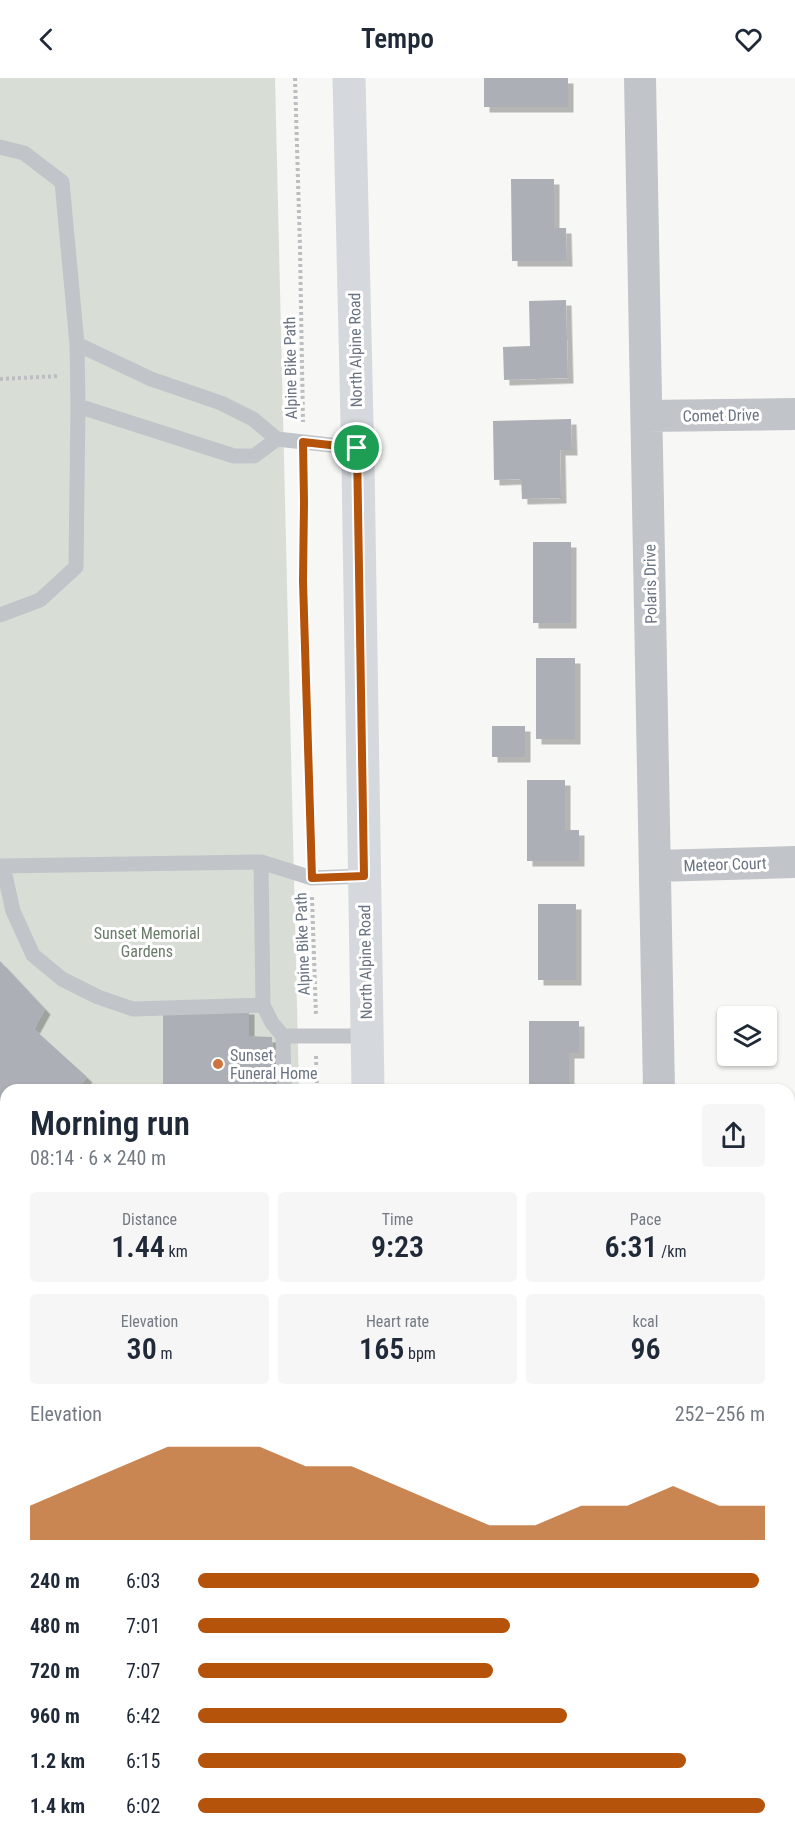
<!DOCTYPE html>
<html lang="en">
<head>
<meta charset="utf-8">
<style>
	body { margin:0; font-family:"Roboto Condensed",sans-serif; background:#f6f6f7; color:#1f2937; height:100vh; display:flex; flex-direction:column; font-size:22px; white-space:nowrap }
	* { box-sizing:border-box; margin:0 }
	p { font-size:20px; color:#747a83 }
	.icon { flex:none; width:33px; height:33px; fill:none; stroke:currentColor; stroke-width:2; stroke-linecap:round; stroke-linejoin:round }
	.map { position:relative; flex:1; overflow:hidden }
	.sheet { position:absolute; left:0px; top:1006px; width:795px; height:758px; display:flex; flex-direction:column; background:#fff; border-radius:18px 18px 0 0; box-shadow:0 2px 4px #0004 }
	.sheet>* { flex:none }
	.tools { position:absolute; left:717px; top:928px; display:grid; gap:12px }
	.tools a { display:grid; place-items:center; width:60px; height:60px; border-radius:6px; background:#fff; box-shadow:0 2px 4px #0004; font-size:30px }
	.pin { position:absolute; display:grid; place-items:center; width:51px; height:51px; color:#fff; margin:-26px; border:3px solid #fff; border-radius:50%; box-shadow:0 2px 6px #0007 }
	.round { display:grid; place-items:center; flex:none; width:63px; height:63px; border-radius:6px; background:#f6f6f7 }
	.head { display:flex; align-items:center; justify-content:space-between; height:102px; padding:0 30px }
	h1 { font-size:33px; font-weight:600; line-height:45px }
	.figures { display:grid; grid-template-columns:repeat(3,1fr); gap:9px; height:102px; padding:6px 30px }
	.figures div { display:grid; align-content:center; border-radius:6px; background:#f6f6f7; text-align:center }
	.figures b { font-size:30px; font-weight:600 }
	.figures small { font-size:16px; font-weight:400 }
	.figures p { font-size:16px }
	.chart { height:168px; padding:12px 30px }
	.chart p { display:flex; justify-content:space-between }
	.chart svg { width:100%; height:108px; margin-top:6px; fill:#b45309; opacity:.7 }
	ul { padding:0 30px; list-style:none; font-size:20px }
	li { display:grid; grid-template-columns:96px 72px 1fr; align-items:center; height:45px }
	li i { height:15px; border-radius:8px; background:#b45309 }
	header { display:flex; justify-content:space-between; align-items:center; height:78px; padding:0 30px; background:#fff; font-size:27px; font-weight:600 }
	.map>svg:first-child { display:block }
</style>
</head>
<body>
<header><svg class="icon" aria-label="back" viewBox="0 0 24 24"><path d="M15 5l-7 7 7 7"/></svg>Tempo<svg class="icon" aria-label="heart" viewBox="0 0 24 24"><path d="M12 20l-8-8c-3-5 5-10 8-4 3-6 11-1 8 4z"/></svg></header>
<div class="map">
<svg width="795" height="1763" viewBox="0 0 795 1763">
	<defs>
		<filter id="shadow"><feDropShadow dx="5.5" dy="5.5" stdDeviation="0" flood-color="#0004"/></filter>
	</defs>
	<rect width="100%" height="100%" fill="#f7f7f5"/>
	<!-- green -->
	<path fill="#d8ded6" d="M0,0H275L299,1012H6V1208H0Z"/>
	<!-- building -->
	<path fill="#acb0b6" filter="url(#shadow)" d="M484,0H568V29H484Z
		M511,101H554V150H566L567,183H512Z
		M566,222L568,300L504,302L503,269L530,268L529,223Z
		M571,341L572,372H560L561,420L522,421L521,401L494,402L493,343Z
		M533,464H571V545H533Z
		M536,580H575V661H536Z
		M492,648H525V679H492Z
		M527,702H565V752H579V783H527Z
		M538,826H576V902H538Z
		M0,883L45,931L34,951L87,999L76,1012H6V1104L0,1098Z
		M249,931V958L272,959L273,1012H163V932Z
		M529,943H579V975H569V1012H529Z
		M0,1330H6V1370H0Z
		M162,1758H203V1763H162Z"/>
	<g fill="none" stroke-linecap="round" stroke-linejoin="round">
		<!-- path -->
		<path stroke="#bbbdc0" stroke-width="4" stroke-dasharray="3 3" stroke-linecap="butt" d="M295,0L300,170L303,344
			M0,301L59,298
			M304,385L303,503L311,779
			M312,819L316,938
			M316,978L317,1012
			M320,1758V1763"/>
		<!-- service -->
		<path stroke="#c1c4c8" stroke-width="15" d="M0,69L24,75L62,104L77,266L78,328L76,489L40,522L0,537
			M77,266L151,301L221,325L253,341L277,361L357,370
			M78,328L234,378H254L277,361
			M0,788L261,784L312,800L364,798
			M3,788L13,833L33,877L62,901L98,919L133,931L263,927L261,784
			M263,927L272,945L283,958L284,1012
			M283,958H367
			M0,1174H6"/>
		<!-- minor -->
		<path stroke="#c1c4c8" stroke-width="32" d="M640,0L659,1012
			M647,338L795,336
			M655,788L795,784
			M789,1212H795"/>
		<!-- tertiary -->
		<path stroke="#c1c4c8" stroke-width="33" d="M0,1470H6"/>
		<!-- secondary -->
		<path stroke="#d5d8dc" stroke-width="33" d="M349,0L358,387L368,1012
			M376,1758V1763"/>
	</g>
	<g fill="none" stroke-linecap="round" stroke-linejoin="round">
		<defs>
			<path id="route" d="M303,364L357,370L364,798L312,800L303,503L304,424Z"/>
		</defs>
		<!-- route casing -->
		<use href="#route" stroke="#fff" stroke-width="12"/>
		<!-- route -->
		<use href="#route" stroke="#b45309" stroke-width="8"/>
	</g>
	<!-- markers -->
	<circle fill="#ce743e" stroke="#fff" stroke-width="2" cx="218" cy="986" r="6"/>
	<g text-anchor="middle" stroke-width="6" stroke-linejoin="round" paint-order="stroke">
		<!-- street labels -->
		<g font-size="16" fill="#6a7482" stroke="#fff">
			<text transform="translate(355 272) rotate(-91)" y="6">North Alpine Road</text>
			<text transform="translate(290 290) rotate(-91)" y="6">Alpine Bike Path</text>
			<text transform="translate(721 337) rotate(-1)" y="6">Comet Drive</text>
			<text transform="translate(650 506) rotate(-91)" y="6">Polaris Drive</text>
			<text transform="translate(725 786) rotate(-2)" y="6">Meteor Court</text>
			<text transform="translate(302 866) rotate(-92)" y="6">Alpine Bike Path</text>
			<text transform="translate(365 884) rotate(-91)" y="6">North Alpine Road</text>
		</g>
		<!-- park labels -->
		<g font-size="16" fill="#697a68" stroke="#fff">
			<text x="147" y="861">Sunset Memorial<tspan x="147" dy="18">Gardens</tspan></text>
		</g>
		<!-- poi labels -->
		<g font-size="16" fill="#6a7482" stroke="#fff" text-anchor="start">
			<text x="230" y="983">Sunset<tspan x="230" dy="18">Funeral Home</tspan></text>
		</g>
	</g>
</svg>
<div class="tools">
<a><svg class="icon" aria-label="layers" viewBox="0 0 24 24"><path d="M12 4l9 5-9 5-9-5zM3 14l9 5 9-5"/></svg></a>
</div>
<div class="pin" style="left:357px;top:370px;background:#1e9e55"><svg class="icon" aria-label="arrive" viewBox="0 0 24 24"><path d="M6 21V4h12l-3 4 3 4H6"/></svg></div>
<section class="sheet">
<div class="head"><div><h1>Morning run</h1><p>08:14 · 6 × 240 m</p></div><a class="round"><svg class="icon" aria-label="share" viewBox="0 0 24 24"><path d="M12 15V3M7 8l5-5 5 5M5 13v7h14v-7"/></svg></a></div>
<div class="figures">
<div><p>Distance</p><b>1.44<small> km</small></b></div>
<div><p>Time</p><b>9:23</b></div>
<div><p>Pace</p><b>6:31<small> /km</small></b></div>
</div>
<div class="figures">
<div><p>Elevation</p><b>30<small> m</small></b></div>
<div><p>Heart rate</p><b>165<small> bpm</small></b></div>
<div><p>kcal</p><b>96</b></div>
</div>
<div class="chart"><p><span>Elevation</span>252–256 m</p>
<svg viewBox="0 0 160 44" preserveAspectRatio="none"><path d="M0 44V30L10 22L20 14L30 6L40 6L50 6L60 14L70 14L80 22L90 30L100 38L110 38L120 30L130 30L140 22L150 30L160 30V44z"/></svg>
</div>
<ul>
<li><b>240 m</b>6:03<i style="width:99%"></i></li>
<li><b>480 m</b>7:01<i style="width:55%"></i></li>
<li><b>720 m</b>7:07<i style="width:52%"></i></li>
<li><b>960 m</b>6:42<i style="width:65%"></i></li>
<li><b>1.2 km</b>6:15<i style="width:86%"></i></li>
<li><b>1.4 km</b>6:02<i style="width:100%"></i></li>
</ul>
</section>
</div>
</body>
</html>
